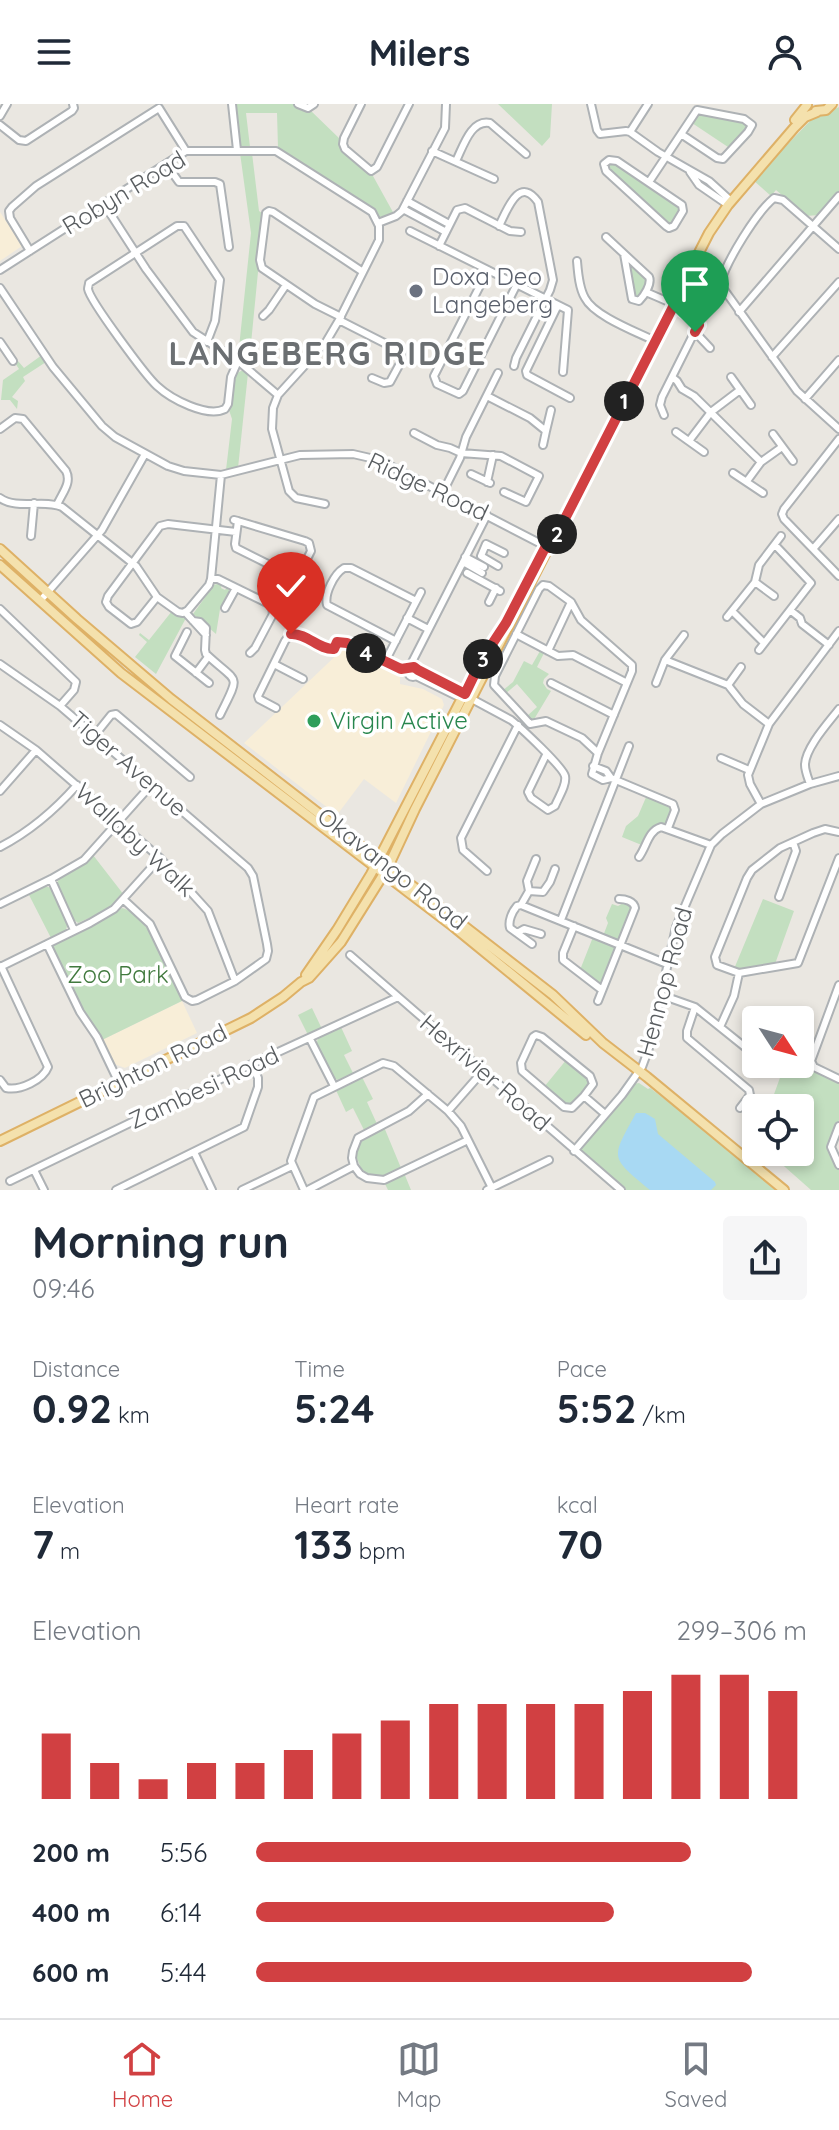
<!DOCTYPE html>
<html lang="en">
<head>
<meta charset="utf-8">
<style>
	body { margin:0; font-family:Quicksand,sans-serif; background:#f6f6f7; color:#1f2937; height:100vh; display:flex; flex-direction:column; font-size:30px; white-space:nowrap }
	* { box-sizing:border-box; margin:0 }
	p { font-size:26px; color:#747a83 }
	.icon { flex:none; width:44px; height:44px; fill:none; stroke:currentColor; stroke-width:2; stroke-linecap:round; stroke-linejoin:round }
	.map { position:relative; height:1086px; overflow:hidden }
	.drawer { display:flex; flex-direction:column; background:#fff; flex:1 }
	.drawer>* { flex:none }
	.needle { width:52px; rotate:126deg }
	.tools { position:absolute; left:742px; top:902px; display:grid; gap:16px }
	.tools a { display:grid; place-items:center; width:72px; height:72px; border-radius:8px; background:#fff; box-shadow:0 4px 12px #0003; font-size:40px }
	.pin { position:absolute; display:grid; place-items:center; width:68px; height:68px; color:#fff; margin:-82px -34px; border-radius:50% 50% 50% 0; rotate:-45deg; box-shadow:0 0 8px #0007 }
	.pin .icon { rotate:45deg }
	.km { position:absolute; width:40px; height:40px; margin:-20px; border-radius:50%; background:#222; color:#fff; font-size:22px; line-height:40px; text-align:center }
	.round { display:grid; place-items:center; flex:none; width:84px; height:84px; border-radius:8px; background:#f6f6f7 }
	.head { display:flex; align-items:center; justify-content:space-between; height:136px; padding:0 32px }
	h1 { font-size:44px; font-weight:700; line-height:60px }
	.stats { display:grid; grid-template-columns:repeat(3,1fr); gap:12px; height:136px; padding:8px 32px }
	.stats div { display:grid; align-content:center }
	.stats b { font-size:40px; font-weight:700 }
	.stats small { font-size:22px; font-weight:400 }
	.stats p { font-size:22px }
	.chart { height:224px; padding:16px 32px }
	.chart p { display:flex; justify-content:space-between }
	.chart svg { width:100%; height:144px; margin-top:8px; stroke:#d14042; stroke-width:6 }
	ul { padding:0 32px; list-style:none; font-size:26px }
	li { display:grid; grid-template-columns:128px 96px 1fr; align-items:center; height:60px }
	li i { height:20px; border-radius:10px; background:#d14042 }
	header { display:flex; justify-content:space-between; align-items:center; height:104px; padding:0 32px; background:#fff; font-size:36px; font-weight:700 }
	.dock { display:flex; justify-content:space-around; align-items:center; height:112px; border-top:2px solid #e0e1e3; background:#fff; font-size:22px; color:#747a83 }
	.dock a { display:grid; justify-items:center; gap:4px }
	.dock .selected { color:#d14042 }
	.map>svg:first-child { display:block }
</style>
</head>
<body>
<header><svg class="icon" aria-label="menu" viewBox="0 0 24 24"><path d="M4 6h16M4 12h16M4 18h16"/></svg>Milers<svg class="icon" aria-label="person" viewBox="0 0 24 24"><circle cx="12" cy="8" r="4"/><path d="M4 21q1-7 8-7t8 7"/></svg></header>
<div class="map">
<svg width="839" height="1086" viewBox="0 0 839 1086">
	<rect width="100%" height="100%" fill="#eae7e1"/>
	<!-- commercial -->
	<path fill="#f8eed8" d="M0,108L22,142L0,157Z
		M346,542L400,570V580L423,585L442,595L444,601L396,699L364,675L337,711L244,639Z
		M182,897L197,929L125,964L114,960L102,936Z"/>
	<!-- green -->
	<path fill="#c3dfc0" d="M234,0H295L302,6H310L340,35L342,46L373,72L394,110L380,113L374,106L278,44L277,9H246L250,43L241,42L238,37Z
		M498,0H552L550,33L542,42Z
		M839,3V88L819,111L806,112L776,86L771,92L753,76L812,15V13L825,10Z
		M701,9L743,17L748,24L731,45L692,19Z
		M240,49H252L259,107L262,109L258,154L260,165L258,168L249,260H246L238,253L251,129Z
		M616,58L679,100L681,107L671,121H667L608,64L610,59Z
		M629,161H633C649,176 649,174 639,194L634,193Z
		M42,251L46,258L23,273L25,277L12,293L18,297L17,305L10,296H1L3,276L19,265L15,259L18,257L24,264Z
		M243,266L248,269L238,364L226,366L232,315L229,306L233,279L237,269Z
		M220,479L222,480L221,484L225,486L227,483L230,488L222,505H220L216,530L193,510L214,481Z
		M172,507L186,514L156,570L135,553L147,538L139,531L140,529L149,536Z
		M540,547L544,549L537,563L549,570L544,575L543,579L547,585L551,587L533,617H530L526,613L537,603L517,580L505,590L502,587L513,578L524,557L532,561Z
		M647,691L669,700L672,706L667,718L652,725L644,742L622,733L626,722L638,712Z
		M93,751L124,791L109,805L78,819L73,815L56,780L60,774Z
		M45,782L51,784L68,818L66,826L51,834L28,789Z
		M763,795L794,807L775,860L742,866L734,865Z
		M625,798L633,802L620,835L617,837L603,832L608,819L606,814L612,800L618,802Z
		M122,804C149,810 172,871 184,896L102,936L77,896L53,843L56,838L105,814Z
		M593,833L612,840L616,847L602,879L600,880L580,866Z
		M312,904L322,925L308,931L298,911Z
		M341,923L352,947L344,951L353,969L338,976L333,974L316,942L318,934Z
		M567,955L588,972L591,977L589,982L572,1000L565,1001L544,983Z
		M785,960H796L808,964L810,962L839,977V1016L829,1043L839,1066V1086H811L768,1048H800V1004H769Z
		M361,971L373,995L367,998L377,1020L364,1026L353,1004L346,1008L335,984Z
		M639,979L648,985L650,984L707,1027L775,1086H625L582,1049L580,1043L633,980Z
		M384,1023L401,1064C386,1071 378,1076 362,1067L355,1049L361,1035Z
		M404,1069L411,1086H388L384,1078Z"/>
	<!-- water -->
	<path fill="#a8d9f3" d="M636,1009H645L655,1015L658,1030L715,1078L716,1081L711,1086H650C609,1052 611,1055 636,1009Z"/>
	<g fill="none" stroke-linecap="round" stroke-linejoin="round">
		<defs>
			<path id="minor" d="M232,0L237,46
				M298,0L308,4L314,0
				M361,0L344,34L343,40L345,45L371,67L377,63L409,0
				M591,0L597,26L600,30L626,27L630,28L658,48L709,77L731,97
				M0,12L7,0
				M0,21L19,36L26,37L72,7L74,4L73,0
				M630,28L648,0
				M432,47L494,75
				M609,56L617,57L682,101L683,107L674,122L669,124L666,122L606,67L604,60Z
				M456,57C463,43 471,15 490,19L526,50
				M166,60L179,78H215L220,80L229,143
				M690,68L699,81L728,101
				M649,78L697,6L744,15L752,21L748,28L723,55L717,54L681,30
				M407,97L449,120
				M104,100L146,165L193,228L238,257L278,291
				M403,105L446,128
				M378,119L396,112L402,107L445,24L446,0
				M499,122C507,106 519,71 538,98L553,176L550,186L516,254L514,262
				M410,127L568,206L563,268
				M606,133L649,173C652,180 644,192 639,197L632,195L624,150
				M439,142L457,106L465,104L510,127L521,128
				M839,145L783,96L774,94C756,109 727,156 720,180L797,287L839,325
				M30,147L10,114L9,107L12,103L36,82L159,4L186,47
				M577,157C578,169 579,184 585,194C594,212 637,228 655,237
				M0,166L186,47H276L372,108L379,122V136L339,216L326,238L278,291L273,304L272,325L289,387L296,394L325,400
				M488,166L434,272L437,280L459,290L463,287L517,180
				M0,184L53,263L102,322L115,333L168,362L184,367L221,371L300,351L353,350L379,356L549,444
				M646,188C663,196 689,204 699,221
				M558,201L526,267L527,271L570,294
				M739,208L839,92
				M263,212L269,206L286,181
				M341,213L315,200L262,164L260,156L266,109L269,107L273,108L363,168
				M339,216L402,248L403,254L390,278L384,279L372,274
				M695,228L710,244
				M0,238L13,257
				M207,238L215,217L220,176L184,122H177L89,179C89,181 88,183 88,185C90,197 146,272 157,282C171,295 207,314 225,305L228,300L231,273L238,257
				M772,253L839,178
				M672,273L677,277L682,285L694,292L761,358
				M731,273L751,301
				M487,292L530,314L546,327L543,341
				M805,295L839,256
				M664,311L660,301L662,293L701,215C699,208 689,204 682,205
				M0,325L15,314L23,315L66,367C72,379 62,389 57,401
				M546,327L551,306
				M676,328L704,348
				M414,329L437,341L450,344L461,349L501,352L539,372L526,398L504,388
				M773,330L793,357
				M839,335L784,405L782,410L784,415L839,472
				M689,337L711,308L740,286
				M733,369L763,389
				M471,370L490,379
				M747,377L761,358L782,343
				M487,378L493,351
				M443,388L460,354L466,333L498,269
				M0,394C17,406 43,395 62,403L136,462L157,493L178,508L183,509L188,506L209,481L211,475L221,371
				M234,416L238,417L305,437L309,439L311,447L300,469L295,472L290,471L236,444L235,440L238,417
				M31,432L34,399
				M486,440L481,452L498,462
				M486,440L504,449
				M813,445L839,415
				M465,453L484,463
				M463,458L482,469
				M467,469L500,487
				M211,475H218L269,500L272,504L273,510L255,544L250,549
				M755,478L774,492
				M157,493L137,518L131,520L109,503L106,498L108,492L160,422L168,420L236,428
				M40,497L102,426L145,350
				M489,498L496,484
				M225,504L236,484
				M0,505L76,578L74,586L60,602
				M790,506L800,514L802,520L829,541
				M732,507L764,539
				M185,508L206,531
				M727,513L755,478L759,461L781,432
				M407,514L428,525
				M193,517L200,518L206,524L205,546L206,550C239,581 241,568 220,611
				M187,528L175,552L209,579
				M516,530L558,552L573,551L627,579
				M396,537L327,501C324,490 334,470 344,464H351L416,497
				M759,546L811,479L775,441
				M548,547L571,498
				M389,550L421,488
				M665,556L728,581L743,600L769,620
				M0,560L60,602L248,764L253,772L267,840L268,847L266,855L235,877L197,896L192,897L185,893L150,820L124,796
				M274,560L303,575
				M408 568a5 5 0 1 1 10 0a5 5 0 1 1-10 0Z
				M409,564L487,411
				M418,566L511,616C520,623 563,663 565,672C567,681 558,694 555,702L548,706L531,694L528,688L546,651
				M196,569L208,553
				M416,572L463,595
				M551,579L614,611
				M656,579L665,556L684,531
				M728,581L741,563
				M276,604L259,595L258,592L285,537C289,532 292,528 299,530L330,546L334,545L337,538L347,539L407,568
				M0,621L36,646L160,754L208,807L235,877
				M95,631L111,611L116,610L190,673
				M598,649L582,634L546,617L530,620L494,581L495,572L539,485L543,481L549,482L571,498L581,516L632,561V567L598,649L592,670L603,676L611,674L673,700L675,706L668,724
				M721,654L749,666
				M593,662L606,667L611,674
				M810,680C808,674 805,667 805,661C805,644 829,618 839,605
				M0,687L36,646
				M761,700L750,680L748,671L769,620L839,527
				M839,728L825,725L813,729L780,744L752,766L747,774L715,853L717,861L739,869L798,859L839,754
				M0,743C31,727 54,707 77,681
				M639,753C647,742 648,727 661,723L711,741
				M536,755L527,777L529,787L521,801L667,860
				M487,767L463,746L461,734L518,621
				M51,775L74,826
				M529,787L543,788L550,778L555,765
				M779,793L796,747L793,738
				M0,800L51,775L84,756L152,680
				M521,801L517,802C512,808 508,817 510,824L532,840
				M561,816L629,642
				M574,822L563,849V856L602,886
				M517,829L524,825L541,830
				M47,840L80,908L97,933L119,979
				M350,851L621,1086
				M0,863L90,819L114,805L160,754
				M839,881L811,957L814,963L839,975
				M661,891L695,903L756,952
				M598,897L635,804C634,797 625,795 619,795
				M695,903L687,927V934L749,986L750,991L740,1004
				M777,916L778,911
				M720,923L734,892L739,869
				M310,935L334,982
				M766,960L776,968
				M0,976L6,984C20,987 43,976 48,963L1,862
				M428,990L409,1007L358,1034L353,1047L352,1054L354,1062L360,1070L367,1074L384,1076L468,1036
				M584,992L572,1004L564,1003L522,967L521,959L533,933L536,931L542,933L590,972L593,980L584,992L605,1010
				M448,1007L483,967
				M839,1022L831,1043L839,1061
				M574,1047L622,991L642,963L649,944L676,823L711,741L722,730L761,700L810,680L839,672
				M194,1048L212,1086
				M34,1066L44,1086
				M10,1077L252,960L398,893
				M116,1086L244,1023L258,983V974L252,960
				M242,1086L292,1062
				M304,1086L291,1057L314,993L383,959L394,962L448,1007L461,1022L492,1084
				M308,1086L354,1062
				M487,1086L549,1056"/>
			<path id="major" d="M816,7L826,6L832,0
				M795,16L807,1
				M0,445L77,515L171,595L553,891L603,939L647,973L784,1086
				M0,461L121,569L454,823L586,931
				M306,871L337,826L371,770L476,567L504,521
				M0,1037L251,914L283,893L301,878L309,874L341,838L388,763L415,705L709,129L728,101L794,24L805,13L817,8"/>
		</defs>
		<!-- minor casing -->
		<use href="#minor" stroke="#aeb2b5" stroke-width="10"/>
		<!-- major casing -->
		<use href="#major" stroke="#deb166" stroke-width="12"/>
		<!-- minor -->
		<use href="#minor" stroke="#fff" stroke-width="6"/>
		<!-- major -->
		<use href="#major" stroke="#f4e1ad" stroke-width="8"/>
	</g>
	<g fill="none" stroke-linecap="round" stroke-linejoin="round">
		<defs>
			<path id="route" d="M291,530C307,529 319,546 334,545L337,538L347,539L401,565L414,563L418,566L465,590L481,557L506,519L546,442L550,444L674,201L693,213L699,221L695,228"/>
		</defs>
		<!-- route casing -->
		<use href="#route" stroke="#fff" stroke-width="16"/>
		<!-- route -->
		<use href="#route" stroke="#d14042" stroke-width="10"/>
	</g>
	<!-- markers -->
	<circle fill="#6b7280" stroke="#fff" stroke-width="3" cx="416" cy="187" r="8"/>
	<circle fill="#2e9e5b" stroke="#fff" stroke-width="3" cx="314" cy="617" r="8"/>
	<g text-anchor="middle" stroke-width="7" stroke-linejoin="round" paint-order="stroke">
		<!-- street labels -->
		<g font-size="24" fill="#595d60" stroke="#fff">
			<text transform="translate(124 89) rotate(-31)" y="8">Robyn Road</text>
			<text transform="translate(428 383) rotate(25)" y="8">Ridge Road</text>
			<text transform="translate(128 660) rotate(41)" y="8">Tiger Avenue</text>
			<text transform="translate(135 736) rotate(43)" y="8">Wallaby Walk</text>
			<text transform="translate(392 765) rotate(38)" y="8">Okavango Road</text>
			<text transform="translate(665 878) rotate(-75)" y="8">Hennop Road</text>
			<text transform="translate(153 962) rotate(-26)" y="8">Brighton Road</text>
			<text transform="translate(485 969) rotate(41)" y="8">Hexrivier Road</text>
			<text transform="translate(204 984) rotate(-25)" y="8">Zambesi Road</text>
		</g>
		<!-- worship labels -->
		<g font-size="24" fill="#5b616d" stroke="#fff" text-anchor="start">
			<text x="432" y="181">Doxa Deo<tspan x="432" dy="28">Langeberg</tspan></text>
		</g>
		<!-- leisure labels -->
		<g font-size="24" fill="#27864d" stroke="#fff" text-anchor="start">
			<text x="330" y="625">Virgin Active</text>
		</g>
		<!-- park labels -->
		<g font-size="24" fill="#417a3e" stroke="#fff">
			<text x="118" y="879">Zoo Park</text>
		</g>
		<!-- district labels -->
		<g font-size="32" font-weight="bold" letter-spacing="2" fill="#6b6f72" stroke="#fff">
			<text x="328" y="261">LANGEBERG RIDGE</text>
		</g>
	</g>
</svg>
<div class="tools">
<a><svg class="needle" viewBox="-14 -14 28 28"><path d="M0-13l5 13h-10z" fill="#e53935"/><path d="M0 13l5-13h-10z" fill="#747a83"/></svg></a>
<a><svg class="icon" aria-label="locate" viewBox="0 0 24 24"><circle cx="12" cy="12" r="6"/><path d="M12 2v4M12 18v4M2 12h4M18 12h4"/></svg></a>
</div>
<div class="pin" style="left:695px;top:228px;background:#1e9e55"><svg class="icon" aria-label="arrive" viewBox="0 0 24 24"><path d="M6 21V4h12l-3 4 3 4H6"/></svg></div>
<div class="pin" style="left:291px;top:530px;background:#d93025"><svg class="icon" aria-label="check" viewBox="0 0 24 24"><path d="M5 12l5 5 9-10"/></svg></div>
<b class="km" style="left:624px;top:297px">1</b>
<b class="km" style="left:557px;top:430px">2</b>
<b class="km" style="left:483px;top:555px">3</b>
<b class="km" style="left:366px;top:549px">4</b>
</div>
<section class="drawer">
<div class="head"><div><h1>Morning run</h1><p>09:46</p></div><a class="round"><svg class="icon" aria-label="share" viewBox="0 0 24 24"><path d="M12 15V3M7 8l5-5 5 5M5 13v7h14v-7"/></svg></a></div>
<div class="stats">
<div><p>Distance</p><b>0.92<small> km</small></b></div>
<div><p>Time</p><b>5:24</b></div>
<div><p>Pace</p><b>5:52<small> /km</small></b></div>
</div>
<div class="stats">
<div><p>Elevation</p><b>7<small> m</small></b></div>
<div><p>Heart rate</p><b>133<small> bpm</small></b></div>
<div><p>kcal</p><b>70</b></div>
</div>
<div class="chart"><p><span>Elevation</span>299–306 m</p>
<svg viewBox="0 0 160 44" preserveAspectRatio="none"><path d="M5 44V24M15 44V33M25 44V38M35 44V33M45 44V33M55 44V29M65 44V24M75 44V20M85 44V15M95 44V15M105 44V15M115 44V15M125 44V11M135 44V6M145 44V6M155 44V11"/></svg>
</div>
<ul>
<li><b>200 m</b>5:56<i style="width:79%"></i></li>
<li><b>400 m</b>6:14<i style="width:65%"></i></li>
<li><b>600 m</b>5:44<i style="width:90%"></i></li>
</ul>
</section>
<nav class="dock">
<a class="selected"><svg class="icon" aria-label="home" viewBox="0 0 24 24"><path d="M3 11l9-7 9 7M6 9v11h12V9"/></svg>Home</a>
<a><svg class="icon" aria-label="map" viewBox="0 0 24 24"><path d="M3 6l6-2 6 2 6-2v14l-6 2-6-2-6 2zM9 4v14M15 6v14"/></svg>Map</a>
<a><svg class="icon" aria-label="saved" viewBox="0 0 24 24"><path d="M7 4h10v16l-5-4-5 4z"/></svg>Saved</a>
</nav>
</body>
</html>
